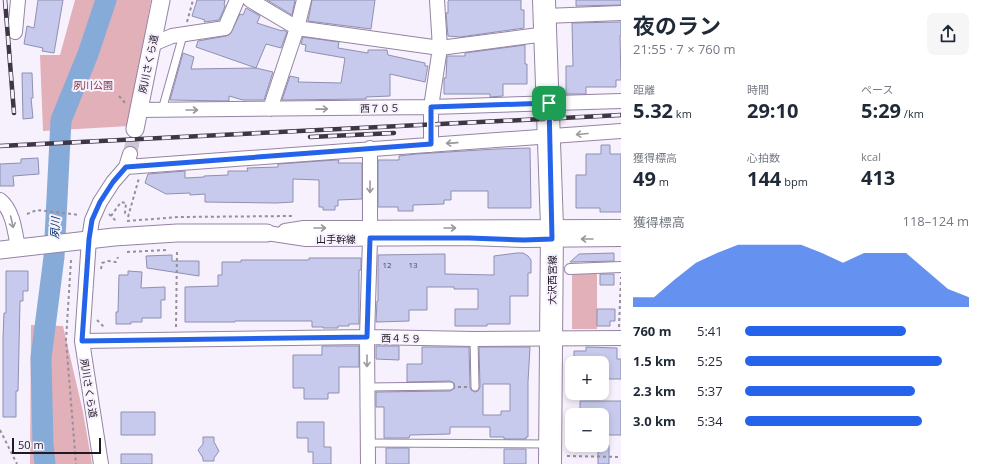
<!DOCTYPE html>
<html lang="ja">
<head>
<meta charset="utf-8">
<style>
	body { margin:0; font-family:"Open Sans","Noto Sans JP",sans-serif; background:#f6f6f7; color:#1f2937; height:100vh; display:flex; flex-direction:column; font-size:15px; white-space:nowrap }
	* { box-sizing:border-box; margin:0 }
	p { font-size:13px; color:#747a83 }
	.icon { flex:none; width:22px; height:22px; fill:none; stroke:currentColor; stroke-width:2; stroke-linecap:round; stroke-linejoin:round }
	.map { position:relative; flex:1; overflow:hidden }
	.sheet { display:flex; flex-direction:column; background:#fff; width:360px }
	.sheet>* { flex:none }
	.buttons { position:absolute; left:565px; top:356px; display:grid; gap:8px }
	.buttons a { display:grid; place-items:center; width:44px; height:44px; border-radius:8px; background:#fff; box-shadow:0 2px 6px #0003; font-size:20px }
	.scale { position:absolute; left:12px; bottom:10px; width:89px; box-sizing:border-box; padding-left:4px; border:2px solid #211a26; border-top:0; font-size:11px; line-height:14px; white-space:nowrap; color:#211a26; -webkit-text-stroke:3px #f7f0fd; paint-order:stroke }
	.pin { position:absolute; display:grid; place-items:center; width:34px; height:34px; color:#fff; margin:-17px; border-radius:8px; box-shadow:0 2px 6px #0006 }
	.round { display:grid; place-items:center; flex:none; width:42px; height:42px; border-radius:8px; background:#f6f6f7 }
	.summary { display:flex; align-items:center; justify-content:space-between; height:68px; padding:0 12px }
	h1 { font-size:22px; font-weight:700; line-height:30px }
	.figures { display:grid; grid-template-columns:repeat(3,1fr); gap:6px; height:68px; padding:4px 12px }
	.figures div { display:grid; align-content:center }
	.figures b { font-size:20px; font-weight:700 }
	.figures small { font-size:11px; font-weight:400 }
	.figures p { font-size:11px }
	.chart { height:112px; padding:8px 12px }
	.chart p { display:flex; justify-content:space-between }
	.chart svg { width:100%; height:72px; margin-top:4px; fill:#2563eb; opacity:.7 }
	ul { padding:0 12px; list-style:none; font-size:13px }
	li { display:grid; grid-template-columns:64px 48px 1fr; align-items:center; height:30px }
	li i { height:10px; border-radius:5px; background:#2563eb }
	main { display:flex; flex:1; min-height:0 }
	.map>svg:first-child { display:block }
</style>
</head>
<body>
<main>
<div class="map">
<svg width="621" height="464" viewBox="0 0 621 464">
	<rect width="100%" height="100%" fill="#f7f0fd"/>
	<!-- green -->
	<path fill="#e2b0b8" d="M75,0H151L129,126L43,131L40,55H60Z
		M572,272H597V329H572Z
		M31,325L63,326L83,412L92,464H30Z"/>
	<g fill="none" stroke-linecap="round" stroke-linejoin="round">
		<!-- river -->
		<path stroke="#87abd8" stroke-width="21" d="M45,464L43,444L41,358L54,257L61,120L88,54L106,0"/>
	</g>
	<!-- building -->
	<path fill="#c8caed" stroke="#8e90b1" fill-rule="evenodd" d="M38,0H63L54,53L42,51L43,48L24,44L27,26L34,28Z
		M197,0H225L224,5H225L224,9L219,20L204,22L205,20L192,16Z
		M267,0H295L292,15Z
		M312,0H375L371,29L308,21Z
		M450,0H521V10H524V28L460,37L448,36L446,13H448V1Z
		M576,0H621V5L576,6Z
		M246,8L260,16L257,23L282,31L283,30L287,32L281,48L266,44L256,68L273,72L264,100H243L229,96V101L170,100L183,53L194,57L191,69L256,68L196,47L198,41L226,36L230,34L240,14L243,15Z
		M621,22V36H620L621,80H616V87H586V94H566V66H573L572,23Z
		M303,37L339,42L338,48L368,53V50H387L388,55L425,63V66H428L425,82L390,74V96L366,97V99L282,100L290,76L299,78L298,82L341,83L345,58L305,51L306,45L301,44Z
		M525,45V64H527V84H503V96L490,97V94H444V78H446L447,56H465V53Z
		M22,73H32L33,98H31L33,118L23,119Z
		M601,145H610V154H621V212H600V208H576V175H586V154H601Z
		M530,148L531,208H488V191H451V200H444V204L413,205V211H398V207H378V160H399V156L416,154L496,149Z
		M38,158L39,174L13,176L14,186H0V164L21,163V159Z
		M335,160H339L338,163H362V199L338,200V206H335V210H323V207H319V180L293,179V202L276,203L205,202V194L190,195V193L166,194L145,183L148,174L185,171V178L204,177V176L228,175V171H248L247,168L278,167V164Z
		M517,253H523L528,256L531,260V273H528V296H510V324H487V326H455V309H478V289H454V287H427V310H409V321L376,322L377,301H378V255L445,254V274L494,275V256Z
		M614,253V261L570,262L579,254Z
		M172,255V261H199V276L147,268L146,256Z
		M309,258H361V270H359V324H349V326H338V328H323V327H312V321H235V322H185V287L218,286V275H222V262H241V260H309Z
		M6,271H28V291H23V301H20L18,391H16V417H3V338L4,313H6Z
		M128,271L142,272L141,288L165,287V300H161V318H142V322H131V324H116V312H118L119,275H128Z
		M600,274H614V285H600Z
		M597,309H615V321H610V326H597Z
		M322,346H359V367H339V393H328V399H304V388H293V355H322Z
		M376,346H399V360L376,359Z
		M422,347H469L470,387L471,390L475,392L478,391L480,387L479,347H530L528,382V437H526V439H504V437H490V427H450V434L410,435L409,438H384V407H376V392L450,391L455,388L454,383L450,381L407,382V364H422ZM483,384H510V411H501V415H483Z
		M586,347L617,348V359H621V379H602V363H574V351H586Z
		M580,401H621V435H602V415H580Z
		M121,412H155V435H121Z
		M297,422H324V447H331V464H313V452H308V438H297Z
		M203,437H214V442L219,451L214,458V461H203V458L198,450L203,444Z
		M598,445H609V464H598Z
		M386,448H409V464H386Z
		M504,449H526V464H504Z
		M121,454H152V464H121Z"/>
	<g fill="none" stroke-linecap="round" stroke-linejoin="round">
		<!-- minor-tunnel -->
		<path stroke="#ccc5d2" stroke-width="14" stroke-dasharray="14 7" stroke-linecap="butt" d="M130,154L135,129"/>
		<defs>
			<path id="service" d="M162,110L183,35
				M474,339L475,387
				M367,387L450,386
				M368,443L548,444"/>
			<path id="pedestrian" d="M570,269L621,267"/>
			<path id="minor" d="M250,0L297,28L440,48L546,34
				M545,16L621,13
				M15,32L18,0
				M153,44L172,36L225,28L237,0
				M270,109L297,28L304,0
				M139,110L431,107L621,101
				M431,145V107L440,48L437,0
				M370,148V228
				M126,167L621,131
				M0,200C13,210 15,232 18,248
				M285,231L304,228L621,227
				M267,233L306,239L469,238L524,240L621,239
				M82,341L367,337L474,339L621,338
				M101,464L82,341L89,239L92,220L100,202L113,182L126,167L130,154
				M368,464L367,337L370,239"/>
			<path id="tertiary" d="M135,129L161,0
				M0,250L114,237L177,233H267"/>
			<path id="primary" d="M544,0L552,227L550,464"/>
		</defs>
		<!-- service casing -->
		<use href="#service" stroke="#9584a2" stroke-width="9"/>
		<!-- pedestrian casing -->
		<use href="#pedestrian" stroke="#9584a2" stroke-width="12"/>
		<!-- minor casing -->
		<use href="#minor" stroke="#9584a2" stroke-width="16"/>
		<!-- tertiary casing -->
		<use href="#tertiary" stroke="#9584a2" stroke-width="19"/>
		<!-- primary casing -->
		<use href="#primary" stroke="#9584a2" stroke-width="24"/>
		<!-- path -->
		<path stroke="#968f9b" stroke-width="2" stroke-dasharray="3 3" stroke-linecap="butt" d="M187,22L193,0
			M119,96L126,104
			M27,214L37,210L80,215
			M109,214L117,222
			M111,216L121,202L126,203L125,213L129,214
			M128,217L139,178
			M127,221L179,217L294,216
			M127,252L167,250
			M71,260L66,340L76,464
			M101,269L102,263L108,261L116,262L118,257
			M97,320L105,328
			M176,327L177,250
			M619,327L621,277
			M458,387H467
			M0,430L17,464
			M567,456L621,457"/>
		<!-- service -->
		<use href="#service" stroke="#fff" stroke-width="7"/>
		<!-- pedestrian -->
		<use href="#pedestrian" stroke="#fff" stroke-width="10"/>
		<!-- minor -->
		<use href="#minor" stroke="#fff" stroke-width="14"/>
		<!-- tertiary -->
		<use href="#tertiary" stroke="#fff" stroke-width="17"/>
		<!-- primary -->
		<use href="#primary" stroke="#fff" stroke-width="22"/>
		<defs>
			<path id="rail" d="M5,0L14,113
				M310,137L394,133
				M0,146L621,115"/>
		</defs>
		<!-- rail casing -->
		<use href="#rail" stroke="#3e3743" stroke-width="4.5"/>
		<!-- rail -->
		<use href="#rail" stroke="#f7f0fd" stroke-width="3" stroke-dasharray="9" stroke-linecap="butt"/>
	</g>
	<!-- one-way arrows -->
	<defs><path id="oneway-shaft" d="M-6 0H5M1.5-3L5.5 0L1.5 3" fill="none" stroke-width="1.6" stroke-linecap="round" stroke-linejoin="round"/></defs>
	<g stroke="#9b989d">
		<use href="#oneway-shaft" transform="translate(322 109) rotate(-1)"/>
		<use href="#oneway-shaft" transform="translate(192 110)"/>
		<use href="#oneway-shaft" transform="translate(582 134) rotate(175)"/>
		<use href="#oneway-shaft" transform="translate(452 143) rotate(176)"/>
		<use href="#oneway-shaft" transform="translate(370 187) rotate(90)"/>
		<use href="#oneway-shaft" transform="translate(12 222) rotate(77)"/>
		<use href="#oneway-shaft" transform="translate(320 228)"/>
		<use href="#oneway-shaft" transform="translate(450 228)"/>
		<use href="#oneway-shaft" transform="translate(587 239) rotate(180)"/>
		<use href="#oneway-shaft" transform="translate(367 361) rotate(90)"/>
	</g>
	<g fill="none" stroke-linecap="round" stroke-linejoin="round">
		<defs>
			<path id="route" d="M549,103L552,239L524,240L469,238H370L367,337L82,341L89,239L92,220L100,202L113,182L126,167L431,144V107Z"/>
		</defs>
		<!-- route casing -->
		<use href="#route" stroke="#fff" stroke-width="8"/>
		<!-- route -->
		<use href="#route" stroke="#2563eb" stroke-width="5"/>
	</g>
	<g text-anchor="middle" stroke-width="4" stroke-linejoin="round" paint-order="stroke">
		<!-- number labels -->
		<g font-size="8" fill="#4b4658">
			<text x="387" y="268">12</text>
			<text x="413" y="268">13</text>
		</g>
		<!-- street labels -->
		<g font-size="10" fill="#211a26" stroke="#f7f0fd">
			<text transform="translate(148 64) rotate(-78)" y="4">夙川さくら道</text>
			<text transform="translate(380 108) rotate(-1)" y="4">西７０５</text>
			<text x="336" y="243">山手幹線</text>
			<text transform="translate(552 280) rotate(-90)" y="4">大沢西宮線</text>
			<text transform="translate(401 338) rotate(1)" y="4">西４５９</text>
			<text transform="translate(89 388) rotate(81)" y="4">夙川さくら道</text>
		</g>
		<!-- park labels -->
		<g font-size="10" fill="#803446" stroke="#f7f0fd">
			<text x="93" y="89">夙川公園</text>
		</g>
		<!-- water labels -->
		<g font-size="11" font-style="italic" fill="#003368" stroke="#f7f0fd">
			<text transform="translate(55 228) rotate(-87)" y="4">夙川</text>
		</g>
	</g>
</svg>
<div class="buttons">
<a>+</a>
<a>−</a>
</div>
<div class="scale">50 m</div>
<div class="pin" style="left:549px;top:103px;background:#1e9e55"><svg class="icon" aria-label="arrive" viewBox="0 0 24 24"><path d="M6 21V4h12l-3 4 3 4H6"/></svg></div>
</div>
<section class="sheet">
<div class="summary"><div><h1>夜のラン</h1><p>21:55 · 7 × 760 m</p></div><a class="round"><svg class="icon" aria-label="share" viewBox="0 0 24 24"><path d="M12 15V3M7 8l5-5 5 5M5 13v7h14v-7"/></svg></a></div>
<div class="figures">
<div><p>距離</p><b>5.32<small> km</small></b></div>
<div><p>時間</p><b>29:10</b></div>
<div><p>ペース</p><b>5:29<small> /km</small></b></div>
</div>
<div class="figures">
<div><p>獲得標高</p><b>49<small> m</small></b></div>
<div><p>心拍数</p><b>144<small> bpm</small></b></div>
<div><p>kcal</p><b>413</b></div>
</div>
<div class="chart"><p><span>獲得標高</span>118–124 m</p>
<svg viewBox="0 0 160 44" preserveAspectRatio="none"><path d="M0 44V38L10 38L20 27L30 17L40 11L50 6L60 6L70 6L80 6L90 11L100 17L110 11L120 11L130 11L140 22L150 33L160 38V44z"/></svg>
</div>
<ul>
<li><b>760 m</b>5:41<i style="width:72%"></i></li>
<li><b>1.5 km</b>5:25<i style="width:88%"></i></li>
<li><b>2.3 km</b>5:37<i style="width:76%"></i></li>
<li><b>3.0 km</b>5:34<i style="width:79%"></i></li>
</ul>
</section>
</main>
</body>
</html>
